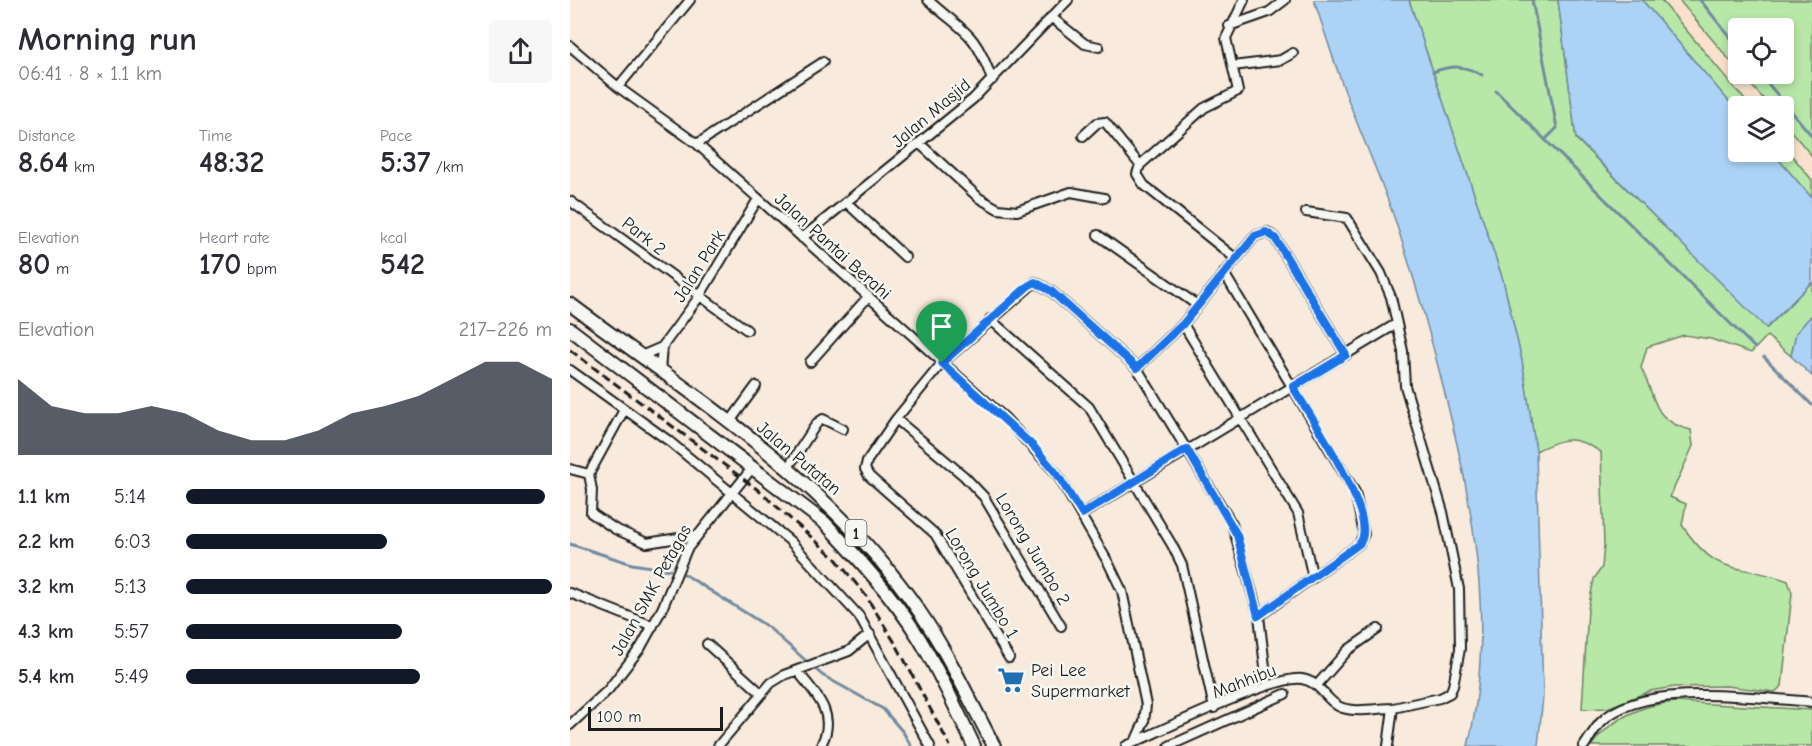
<!DOCTYPE html>
<html lang="en">
<head>
<meta charset="utf-8">
<style>
	body { margin:0; font-family:"Comic Neue",sans-serif; background:#f7f7f7; color:#2b2b33; height:100vh; display:flex; flex-direction:column; font-size:22px; white-space:nowrap }
	* { box-sizing:border-box; margin:0 }
	p { font-size:20px; color:#7c7c81 }
	.icon { flex:none; width:33px; height:33px; fill:none; stroke:currentColor; stroke-width:2; stroke-linecap:round; stroke-linejoin:round }
	.map { position:relative; flex:1; overflow:hidden }
	.drawer { display:flex; flex-direction:column; background:#fff; width:570px }
	.drawer>* { flex:none }
	.buttons { position:absolute; left:1158px; top:18px; display:grid; gap:12px }
	.buttons a { display:grid; place-items:center; width:66px; height:66px; border-radius:6px; background:#fff; box-shadow:0 3px 9px #0003; font-size:30px }
	.scale { position:absolute; left:18px; bottom:15px; width:135px; box-sizing:border-box; padding-left:6px; border:3px solid #1c1c1c; border-top:0; font-size:16px; line-height:21px; white-space:nowrap; color:#1c1c1c; -webkit-text-stroke:4px #f6f6f2; paint-order:stroke }
	.pin { position:absolute; display:grid; place-items:center; width:51px; height:51px; color:#fff; margin:-62px -26px; border-radius:50% 50% 50% 0; rotate:-45deg; box-shadow:0 0 6px #0007 }
	.pin .icon { rotate:45deg }
	.round { display:grid; place-items:center; flex:none; width:63px; height:63px; border-radius:6px; background:#f7f7f7 }
	.summary { display:flex; align-items:center; justify-content:space-between; height:102px; padding:0 18px }
	h1 { font-size:33px; font-weight:600; line-height:45px }
	.stats { display:grid; grid-template-columns:repeat(3,1fr); gap:9px; height:102px; padding:6px 18px }
	.stats div { display:grid; align-content:center }
	.stats b { font-size:30px; font-weight:600 }
	.stats small { font-size:16px; font-weight:400 }
	.stats p { font-size:16px }
	.chart { height:168px; padding:12px 18px }
	.chart p { display:flex; justify-content:space-between }
	.chart svg { width:100%; height:108px; margin-top:6px; fill:#111827; opacity:.7 }
	ul { padding:0 18px; list-style:none; font-size:20px }
	li { display:grid; grid-template-columns:96px 72px 1fr; align-items:center; height:45px }
	li i { height:15px; border-radius:8px; background:#111827 }
	main { display:flex; flex:1; min-height:0 }
	.map>svg:first-child { display:block }
</style>
</head>
<body>
<main>
<section class="drawer">
<div class="summary"><div><h1>Morning run</h1><p>06:41 · 8 × 1.1 km</p></div><a class="round"><svg class="icon" aria-label="share" viewBox="0 0 24 24"><path d="M12 15V3M7 8l5-5 5 5M5 13v7h14v-7"/></svg></a></div>
<div class="stats">
<div><p>Distance</p><b>8.64<small> km</small></b></div>
<div><p>Time</p><b>48:32</b></div>
<div><p>Pace</p><b>5:37<small> /km</small></b></div>
</div>
<div class="stats">
<div><p>Elevation</p><b>80<small> m</small></b></div>
<div><p>Heart rate</p><b>170<small> bpm</small></b></div>
<div><p>kcal</p><b>542</b></div>
</div>
<div class="chart"><p><span>Elevation</span>217–226 m</p>
<svg viewBox="0 0 160 44" preserveAspectRatio="none"><path d="M0 44V13L10 24L20 27L30 27L40 24L50 27L60 34L70 38L80 38L90 34L100 27L110 24L120 20L130 13L140 6L150 6L160 13V44z"/></svg>
</div>
<ul>
<li><b>1.1 km</b>5:14<i style="width:98%"></i></li>
<li><b>2.2 km</b>6:03<i style="width:55%"></i></li>
<li><b>3.2 km</b>5:13<i style="width:100%"></i></li>
<li><b>4.3 km</b>5:57<i style="width:59%"></i></li>
<li><b>5.4 km</b>5:49<i style="width:64%"></i></li>
</ul>
</section>
<div class="map">
<svg width="1242" height="746" viewBox="0 0 1242 746">
	<rect width="100%" height="100%" fill="#f8eadc"/>
	<filter id="ink" filterUnits="userSpaceOnUse"><feTurbulence type="fractalNoise" baseFrequency=".0167" numOctaves="2"/><feDisplacementMap in="SourceGraphic" scale="12" xChannelSelector="R" yChannelSelector="G"/><feConvolveMatrix kernelMatrix="1 2 1 2 8 2 1 2 1" color-interpolation-filters="sRGB"/></filter>
	<g filter="url(#ink)">
		<!-- built -->
		<path fill="#f9e1cd" fill-rule="evenodd" d="M1091,0H1242V180L1214,146V106H1180ZM1168,28H1214V74H1168Z"/>
		<!-- green -->
		<path fill="#b7e8a8" stroke="#6a8262" stroke-width="1.5" d="M839,0H988L1006,139L1197,328L1242,282V315L1226,333L1221,356L1197,336L1181,353L1141,339L1114,335L1077,347L1071,368C1087,398 1081,421 1121,430L1123,446L1100,497L1116,504L1112,525C1150,581 1165,561 1218,581L1222,593L1212,686L1205,692L1157,686L1104,687L1080,691L1037,708L1012,709L1018,609L1024,579L1032,567L1034,545L1031,452C1004,435 994,437 966,451L952,361L933,280Z
			M1072,0H1091L1180,106H1168V112Z
			M1109,0H1242V156L1214,123V106H1200L1171,74H1214V28H1168V70Z
			M1214,146L1242,180V198L1202,152H1214Z
			M1107,702L1242,710V746H1021C1041,718 1073,704 1107,702Z"/>
		<!-- water -->
		<path fill="#acd3f6" stroke="#728a9f" stroke-width="1.5" d="M744,0H839L933,280L952,361L966,451L973,696L968,746H898C923,641 908,531 883,427C867,359 849,292 827,226C814,186 796,147 781,107C767,72 756,36 744,0Z
			M988,0H1072L1168,112V152H1202L1242,198V282L1196,328L1006,138Z
			M1242,315V376L1221,356L1226,333Z"/>
		<g fill="none" stroke-linecap="round" stroke-linejoin="round">
			<!-- stream -->
			<path stroke="#728a9f" stroke-width="3" d="M962,0L987,128L975,140
				M1130,0L1168,47
				M863,72C882,65 894,65 912,75
				M1190,74L1242,136
				M926,91L1185,348
				M1194,357L1242,405
				M0,544L62,564L100,570
				M114,574L198,627L252,675L313,709L333,732L341,746"/>
			<defs>
				<path id="minor" d="M358,0C394,33 405,30 422,80
					M481,17L515,44L529,47
					M659,26L699,12L715,0
					M0,46L48,87L127,144L435,418L487,474L539,564L552,591L576,705L574,722L565,742
					M663,66L711,60L723,53
					M48,87L120,0
					M513,136L527,123L535,122L570,165
					M349,143L409,198L428,209L447,211L501,192L534,198
					M127,144L253,62
					M0,201L177,330
					M276,202L335,257
					M736,212L777,218L811,273L821,297L833,351L835,386L873,512L889,589L890,649L883,686L880,693L870,698L823,708
					M528,235L627,305
					M232,238L403,99L498,0
					M665,258L574,185L567,174L570,165L634,108L668,91L656,38L674,0
					M654,273L785,492L794,534L789,544L689,616
					M420,319L519,407L602,545L612,565L644,708
					M613,324L728,513L743,578
					M71,356L92,347L129,297L188,199
					M240,362L298,297
					M567,368L613,324L685,236L697,232L705,238L776,355
					M0,370L99,441L220,541L289,616L360,746
					M90,371L92,347
					M54,410L19,474L22,490L21,513L45,529L77,543L127,535
					M326,419L394,476L414,497L491,626
					M159,423L186,386
					M0,469L19,474
					M217,469L247,423L253,419L273,429
					M512,514L826,324
					M0,593L83,626
					M137,644L191,693
					M439,658L365,534L299,476L295,469L297,461L326,419L372,363L465,282L481,291L567,368L662,524L689,616L697,684
					M228,672C245,693 267,714 252,743
					M747,685L778,650L808,629
					M0,725L38,690L71,647L92,609L117,549L183,467
					M148,746L201,683L214,675L279,651L300,634
					M556,746C586,733 707,674 732,679C750,682 754,698 768,706C783,714 807,708 823,708L818,746
					M599,746L715,694
					M1014,746C1019,739 1024,730 1030,723C1071,680 1187,698 1242,702"/>
				<path id="trunk" d="M0,304C123,396 261,482 349,611C378,653 400,701 424,746
					M0,329L255,523C289,559 323,596 349,638C370,673 387,710 404,746"/>
			</defs>
			<!-- minor casing -->
			<use href="#minor" stroke="#1c1c1c" stroke-width="12"/>
			<!-- trunk casing -->
			<use href="#trunk" stroke="#1c1c1c" stroke-width="16"/>
			<!-- minor -->
			<use href="#minor" stroke="#f6f6f2" stroke-width="8"/>
			<!-- trunk -->
			<use href="#trunk" stroke="#f6f6f2" stroke-width="12"/>
			<!-- rail -->
			<path stroke="#1c1c1c" stroke-width="3" stroke-dasharray="9 4.5" stroke-linecap="butt" d="M0,350L188,490L266,559L296,596L327,646L380,746"/>
		</g>
	</g>
	<g fill="none" stroke-linecap="round" stroke-linejoin="round" filter="url(#ink)">
		<defs>
			<path id="route" d="M696,232L705,238L776,355L723,387C738,413 812,520 789,544L688,616L667,535L617,449L512,514L487,474L464,447L372,363L458,286L465,282L481,291L567,368L613,324L685,236Z"/>
		</defs>
		<!-- route casing -->
		<use href="#route" stroke="#fff" stroke-width="12"/>
		<!-- route -->
		<use href="#route" stroke="#1a73e8" stroke-width="8"/>
	</g>
	<!-- icons -->
	<defs>
		<symbol id="supermarket-bare" viewBox="-9 -9 18 18"><path d="M-6-5.5h2.5l.6 2H6L4.5 2H-2.5L-4.4-4H-6ZM-1.5 3.2a1.3 1.3 0 1 0 .1 0ZM3 3.2a1.3 1.3 0 1 0 .1 0Z" fill="#1f6fb2" stroke="#f6f6f2" stroke-width="2.5" paint-order="stroke"/></symbol>
	</defs>
	<g fill-rule="evenodd">
		<use href="#supermarket-bare" x="422" y="661" width="38" height="38"/>
	</g>
	<g text-anchor="middle" stroke-width="5" stroke-linejoin="round" paint-order="stroke">
		<!-- shield labels -->
		<rect fill="#f6f6f2" stroke="#5d5d5c" stroke-width="1.5" x="275.5" y="520" width="21" height="26" rx="4.5"/>
		<g font-size="16" font-weight="bold" fill="#1c1c1c">
			<text x="286" y="539">1</text>
		</g>
		<!-- street labels -->
		<g font-size="18" fill="#1c1c1c" stroke="#f6f6f2">
			<text transform="translate(361 113) rotate(-40)" y="6">Jalan Masjid</text>
			<text transform="translate(74 236) rotate(38)" y="6">Park 2</text>
			<text transform="translate(263 246) rotate(42)" y="6">Jalan Pantai Berahi</text>
			<text transform="translate(129 266) rotate(-58)" y="6">Jalan Park</text>
			<text transform="translate(229 458) rotate(40)" y="6">Jalan Putatan</text>
			<text transform="translate(463 549) rotate(59)" y="6">Lorong Jumbo 2</text>
			<text transform="translate(412 583) rotate(59)" y="6">Lorong Jumbo 1</text>
			<text transform="translate(81 590) rotate(-61)" y="6">Jalan SMK Petagas</text>
			<text transform="translate(674 681) rotate(-21)" y="6">Mahhibu</text>
		</g>
		<!-- poi labels -->
		<g font-size="18" fill="#1c1c1c" stroke="#f6f6f2" text-anchor="start">
			<text x="461" y="676">Pei Lee<tspan x="461" dy="21">Supermarket</tspan></text>
		</g>
	</g>
</svg>
<div class="buttons">
<a><svg class="icon" aria-label="locate" viewBox="0 0 24 24"><circle cx="12" cy="12" r="6"/><path d="M12 2v4M12 18v4M2 12h4M18 12h4"/></svg></a>
<a><svg class="icon" aria-label="layers" viewBox="0 0 24 24"><path d="M12 4l9 5-9 5-9-5zM3 14l9 5 9-5"/></svg></a>
</div>
<div class="scale">100 m</div>
<div class="pin" style="left:372px;top:363px;background:#1e9e55"><svg class="icon" aria-label="arrive" viewBox="0 0 24 24"><path d="M6 21V4h12l-3 4 3 4H6"/></svg></div>
</div>
</main>
</body>
</html>
